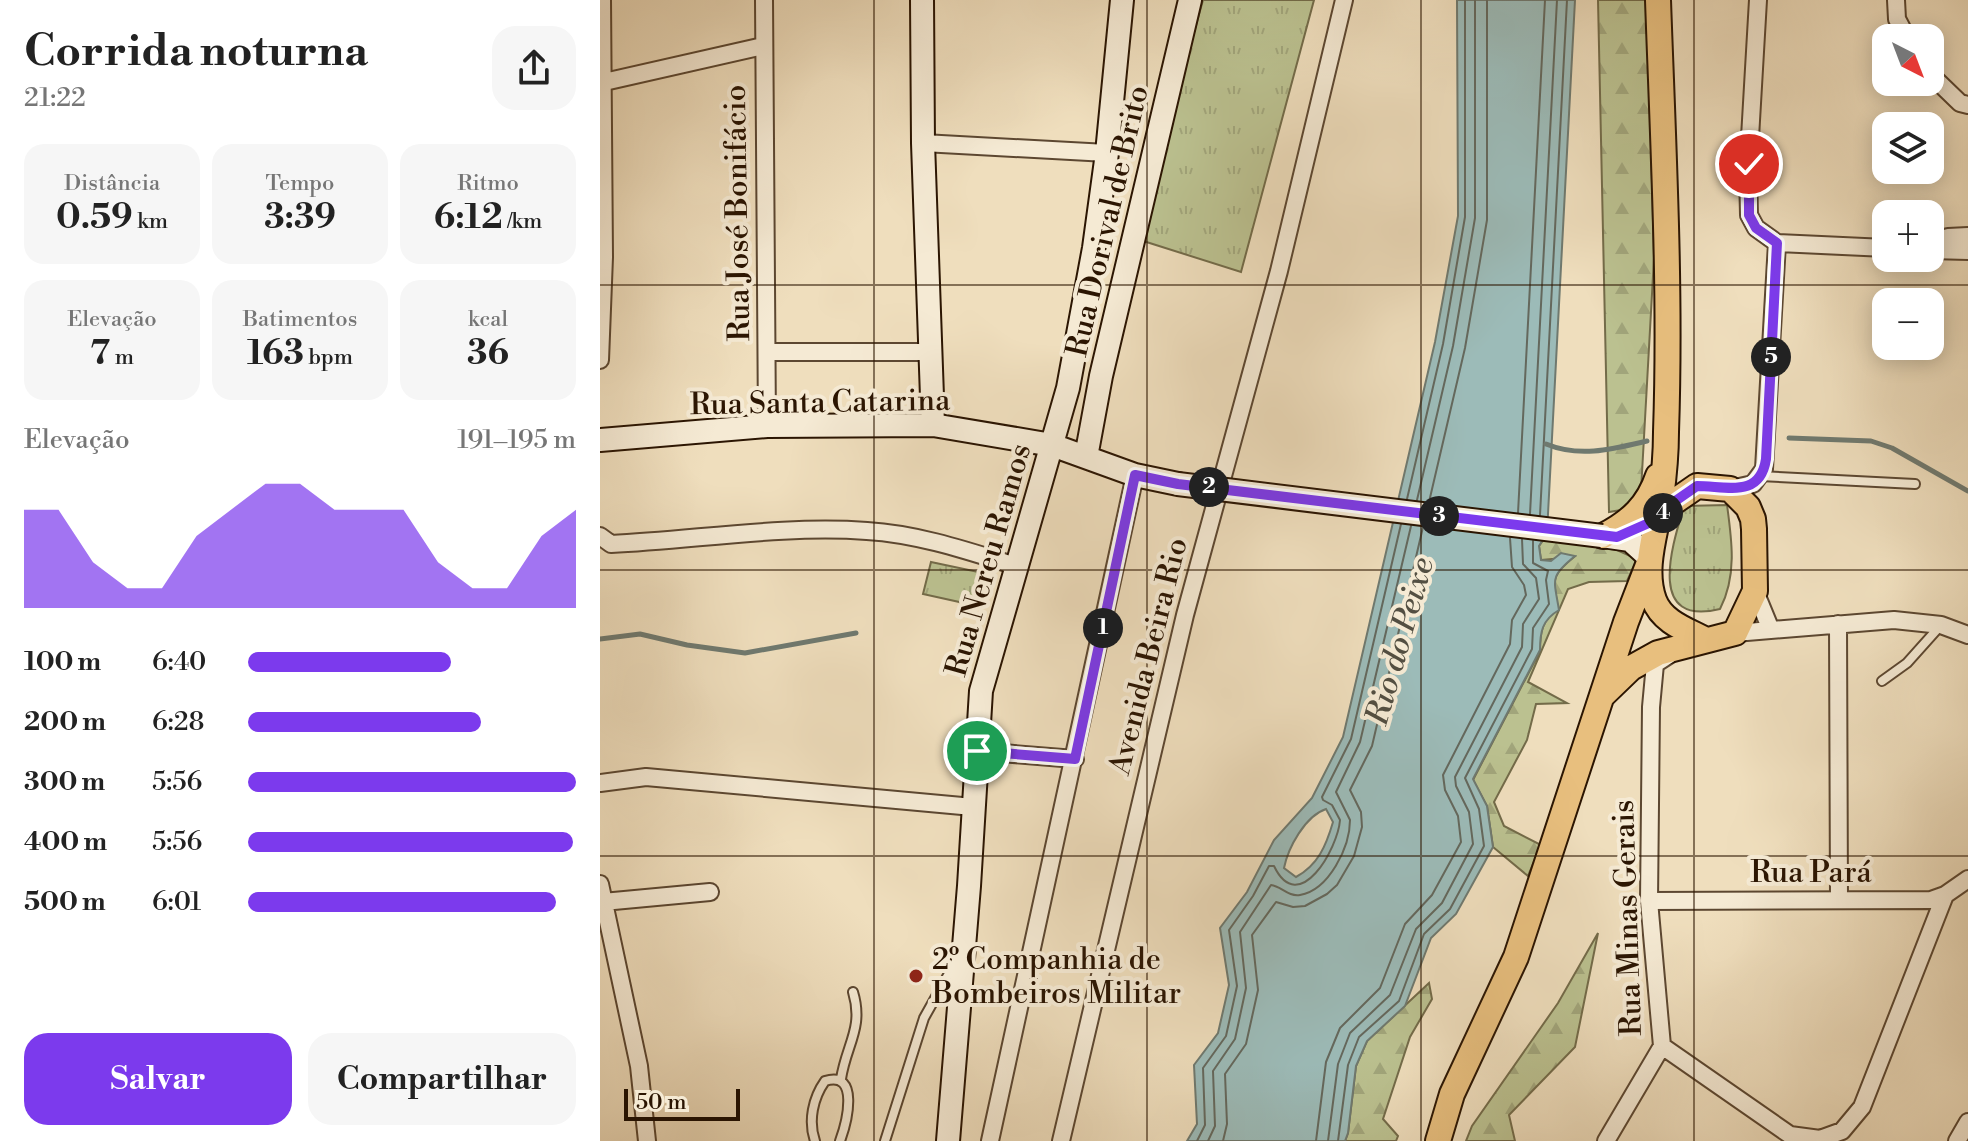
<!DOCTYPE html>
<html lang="pt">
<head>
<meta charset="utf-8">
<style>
	body { margin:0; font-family:"Libre Bodoni",serif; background:#f6f6f6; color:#222; height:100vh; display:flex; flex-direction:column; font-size:30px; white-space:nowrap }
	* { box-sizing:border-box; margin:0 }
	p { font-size:26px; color:#767676 }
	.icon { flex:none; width:44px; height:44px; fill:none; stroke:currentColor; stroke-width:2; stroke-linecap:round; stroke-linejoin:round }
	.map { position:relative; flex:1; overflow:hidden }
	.details { display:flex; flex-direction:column; background:#fff; width:600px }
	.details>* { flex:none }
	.needle { width:52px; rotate:138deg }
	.controls { position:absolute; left:1272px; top:24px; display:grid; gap:16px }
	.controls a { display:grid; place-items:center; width:72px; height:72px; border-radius:16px; background:#fff; box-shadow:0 4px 20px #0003; font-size:40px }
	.scale { position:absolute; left:24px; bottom:20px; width:116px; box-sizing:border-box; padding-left:8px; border:4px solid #2b1502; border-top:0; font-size:22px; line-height:28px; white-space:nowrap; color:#2b1502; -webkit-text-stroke:6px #f5ead4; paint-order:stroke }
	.pin { position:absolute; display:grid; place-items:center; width:68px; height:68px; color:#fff; margin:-34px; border:4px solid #fff; border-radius:50%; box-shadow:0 2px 8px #0007 }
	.km { position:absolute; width:40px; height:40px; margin:-20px; border-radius:50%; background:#222; color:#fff; font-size:22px; line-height:40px; text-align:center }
	.round { display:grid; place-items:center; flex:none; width:84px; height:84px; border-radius:24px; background:#f6f6f6 }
	.summary { display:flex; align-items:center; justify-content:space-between; height:136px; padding:0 24px }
	h1 { font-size:44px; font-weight:700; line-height:60px }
	.stats { display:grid; grid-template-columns:repeat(3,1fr); gap:12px; height:136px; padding:8px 24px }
	.stats div { display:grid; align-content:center; border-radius:20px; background:#f6f6f6; text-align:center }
	.stats b { font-size:34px; font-weight:700 }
	.stats small { font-size:22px; font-weight:400 }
	.stats p { font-size:22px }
	.chart { height:224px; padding:16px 24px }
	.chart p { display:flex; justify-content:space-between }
	.chart svg { width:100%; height:144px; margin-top:8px; fill:#7c3aed; opacity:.7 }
	.button { display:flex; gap:16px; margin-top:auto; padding:16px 24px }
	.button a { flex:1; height:92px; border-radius:24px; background:#7c3aed; color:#fff; font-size:32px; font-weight:700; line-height:92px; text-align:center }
	.button a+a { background:#f6f6f6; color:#222 }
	ul { padding:0 24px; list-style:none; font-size:26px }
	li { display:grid; grid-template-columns:128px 96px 1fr; align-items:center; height:60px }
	li i { height:20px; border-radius:10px; background:#7c3aed }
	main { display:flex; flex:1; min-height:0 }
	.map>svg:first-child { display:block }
</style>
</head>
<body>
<main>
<section class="details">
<div class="summary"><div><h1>Corrida noturna</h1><p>21:22</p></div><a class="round"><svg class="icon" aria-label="share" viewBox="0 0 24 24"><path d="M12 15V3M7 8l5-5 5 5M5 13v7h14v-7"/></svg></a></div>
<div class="stats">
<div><p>Distância</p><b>0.59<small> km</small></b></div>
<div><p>Tempo</p><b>3:39</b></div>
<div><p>Ritmo</p><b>6:12<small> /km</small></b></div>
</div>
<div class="stats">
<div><p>Elevação</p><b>7<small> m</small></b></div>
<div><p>Batimentos</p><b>163<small> bpm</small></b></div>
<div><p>kcal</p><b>36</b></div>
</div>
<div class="chart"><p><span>Elevação</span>191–195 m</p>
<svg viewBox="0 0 160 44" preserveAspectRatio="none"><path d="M0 44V14L10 14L20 30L30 38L40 38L50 22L60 14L70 6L80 6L90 14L100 14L110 14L120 30L130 38L140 38L150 22L160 14V44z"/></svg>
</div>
<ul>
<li><b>100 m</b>6:40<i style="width:62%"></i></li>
<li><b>200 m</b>6:28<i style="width:71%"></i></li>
<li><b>300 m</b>5:56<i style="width:100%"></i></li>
<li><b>400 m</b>5:56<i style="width:99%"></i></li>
<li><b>500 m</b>6:01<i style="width:94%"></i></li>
</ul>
<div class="button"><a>Salvar</a><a>Compartilhar</a></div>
</section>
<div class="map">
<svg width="1368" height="1141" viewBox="0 0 1368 1141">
	<defs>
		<pattern id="forest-firs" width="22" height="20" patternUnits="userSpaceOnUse" patternTransform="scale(2)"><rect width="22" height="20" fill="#bbc190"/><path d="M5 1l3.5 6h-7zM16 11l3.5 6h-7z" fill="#a1a57b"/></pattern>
		<pattern id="park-tufts" width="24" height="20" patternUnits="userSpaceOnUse" patternTransform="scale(2)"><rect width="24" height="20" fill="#bbc190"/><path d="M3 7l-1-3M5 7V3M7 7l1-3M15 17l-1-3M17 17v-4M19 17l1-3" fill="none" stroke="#a1a57b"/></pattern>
	</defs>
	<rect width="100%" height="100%" fill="#efdebd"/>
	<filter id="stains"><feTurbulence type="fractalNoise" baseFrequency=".0025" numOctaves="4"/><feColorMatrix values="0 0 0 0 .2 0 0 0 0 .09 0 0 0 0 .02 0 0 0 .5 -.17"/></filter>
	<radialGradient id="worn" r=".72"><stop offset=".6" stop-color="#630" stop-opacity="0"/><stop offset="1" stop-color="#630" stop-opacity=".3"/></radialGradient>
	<!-- forest -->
	<path fill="url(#forest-firs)" stroke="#736b49" stroke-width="2" d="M998,0H1047L1054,258L1041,491L1027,509L1009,512Z
		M944,539L1017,550L1037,559L1027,581L989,582L968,589L928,682L967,703L936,704L927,740L894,802L904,826L941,845L928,876L893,847L887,806L873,780L940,651C940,632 942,620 958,609C954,580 949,577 974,557L941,560L939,546Z
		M998,933L975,1047L909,1115L915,1141H866L872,1126L958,1003Z
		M829,983L832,999L810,1037L783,1119L798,1136L796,1141H745L748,1133L756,1066L767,1041Z"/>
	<!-- park -->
	<path fill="url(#park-tufts)" stroke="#736b49" stroke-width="2" d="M603,0H714L641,272L537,239Z
		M1127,505C1132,541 1137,576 1120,609C1046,627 1072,546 1084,506Z
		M331,562L383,573L373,605L323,594Z"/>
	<!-- water -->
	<path fill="#9cbbb8" stroke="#6f796f" stroke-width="2" fill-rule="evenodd" d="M857,0H975L947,533L939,546L941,560L951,561L961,553L975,556C949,577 954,579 959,610C942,620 940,632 940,650L873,779L887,806L893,847L856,914L831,938L805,1006L767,1041L756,1066L748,1133L745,1141H587L597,1124L594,1065L618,1033L629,985L620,928L647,892L674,840L712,798L743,737L835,342L858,216ZM726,809L733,822C726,846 718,865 696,877L684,868C688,848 705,816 726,809Z"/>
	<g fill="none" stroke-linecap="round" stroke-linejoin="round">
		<!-- shore -->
		<path stroke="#64685d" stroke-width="2" d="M807,499L843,344L865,217V0
			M817,500L853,346L875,218V0
			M829,502L865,348L887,220V0
			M918,513L945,0
			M930,514L957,0
			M940,515L967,0
			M597,1141L605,1125L603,1068L626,1036L637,986L629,930L653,896L669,866H674C699,918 738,848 740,820L732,805L723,800L722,797L751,739L801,524
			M608,1141L615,1126L613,1071L635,1039L646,988L640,932L671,885C681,886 688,897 700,895C729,890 750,847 750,820L736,792L760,742L811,526
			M623,1141L627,1124L625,1074L646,1044L658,990L652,935L676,902L693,907L705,906L727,894L737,885L754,856L762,827L761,812L750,790L772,746L823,527
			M716,1141L726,1062L740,1028L780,988L805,924L832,895L861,842L858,816L845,790L843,775L910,644L912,620L926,595L924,585L912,567L910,538
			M728,1141L738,1064L750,1033L790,995L816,929L842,903L873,844L869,812L856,786L855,777L922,647L923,624L939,599L936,578L923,564L922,539
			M738,1141L748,1065L759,1037L799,1001L824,934L850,909L884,846L879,809L865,778L932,649L933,628L949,604L946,580L948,571L933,563V541"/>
		<!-- stream -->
		<path stroke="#6f796f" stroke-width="5" d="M1189,438L1271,441L1292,448L1368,491
			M946,444C980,458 1013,449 1047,441
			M0,639L40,634L87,645L145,653L256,633"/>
		<defs>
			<path id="lane" d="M1160,476L1315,484
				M1282,681L1307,663L1341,625
				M241,1079C246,1045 264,1028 253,992
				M215,1141C208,1121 213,1098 225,1081C260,1070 247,1122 240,1141
				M285,1141L324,1018L356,961"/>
			<path id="street" d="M164,0L167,426
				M1158,0L1148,172L1149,215L1156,228L1177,243
				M1296,0L1297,19L1307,38
				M1330,74L1360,103L1368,105
				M0,83L163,46
				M323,143L507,153
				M1177,243L1286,248
				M1330,243L1348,237L1368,236
				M1330,250L1368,251
				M167,352H329
				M0,360L4,257L2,0
				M1130,489L1153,484L1164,469L1177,243
				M0,536L11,544C96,540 182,525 267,531C318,534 368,551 416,566
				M1155,591L1171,630
				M1238,624L1239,900
				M1135,633L1294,620L1341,625L1368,635
				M377,751L475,759
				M0,783L46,777L373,807
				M0,884L39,1066L47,1141
				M1049,901L1331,900L1345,895L1368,879
				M3,902L110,892
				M1062,1046L1190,1135L1220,1139L1242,1131L1262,1107L1345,895
				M390,1141L535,475
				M461,1141L585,615L679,271L744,0
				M1006,1141L1062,1046L1049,901L1051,707L1055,664L1069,655
				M1357,1141L1368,1122"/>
			<path id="secondary" d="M322,0L323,143L333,425
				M0,440L167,426L333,425L452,445L535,475L578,484
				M486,457L501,376L590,0
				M1002,536L1030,540L1050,558
				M348,1141L369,886L381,691L468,388L494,248L507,153L522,0"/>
			<path id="primary" d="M1058,0C1063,143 1071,288 1066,432C1066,454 1064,476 1061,498C1057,531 1042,567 1054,600C1062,622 1087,630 1106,640
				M1003,536C1030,522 1048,506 1058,476
				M1003,695L1031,668L1058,653L1135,633L1155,591L1154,529L1153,519L1148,507L1130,489L1097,486L1068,506L1058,519
				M838,1141L852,1094L916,957L1026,622L1048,565"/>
		</defs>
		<!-- lane casing -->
		<use href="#lane" stroke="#5c4731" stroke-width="12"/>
		<!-- street casing -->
		<use href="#street" stroke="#5c4731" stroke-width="20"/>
		<!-- secondary casing -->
		<use href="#secondary" stroke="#2b1502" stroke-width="26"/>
		<!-- primary casing -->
		<use href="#primary" stroke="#2b1502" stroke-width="28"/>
		<!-- lane -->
		<use href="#lane" stroke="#f5ead4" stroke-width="8"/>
		<!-- street -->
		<use href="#street" stroke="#f5ead4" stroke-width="16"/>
		<!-- secondary -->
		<use href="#secondary" stroke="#f5ead4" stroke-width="22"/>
		<!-- primary -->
		<use href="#primary" stroke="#e8bf7e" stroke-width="24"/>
		<defs>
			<path id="secondary-bridge" d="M578,484L1002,536"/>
		</defs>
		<!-- secondary-bridge casing -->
		<use href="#secondary-bridge" stroke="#2b1502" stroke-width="26" stroke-linecap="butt"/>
		<!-- secondary-bridge -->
		<use href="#secondary-bridge" stroke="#f5ead4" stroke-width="22"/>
	</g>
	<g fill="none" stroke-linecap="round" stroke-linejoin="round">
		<defs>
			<path id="route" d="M377,751L475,759L535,475L578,484L1017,537L1058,519L1068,506L1097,486C1126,486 1160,499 1166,459L1177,243L1156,228L1149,215V164"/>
		</defs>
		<!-- route casing -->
		<use href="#route" stroke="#fff" stroke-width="16"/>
		<!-- route -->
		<use href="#route" stroke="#7c3aed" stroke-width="10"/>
	</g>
	<!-- grid -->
	<path fill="none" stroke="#2b1502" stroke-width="2" stroke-opacity="0.55" d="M274,0V1141M547,0V1141M821,0V1141M1094,0V1141M0,285H1368M0,570H1368M0,856H1368"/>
	<!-- markers -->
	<circle fill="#8f2418" stroke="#f5ead4" stroke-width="3" cx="316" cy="976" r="8"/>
	<g text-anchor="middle" stroke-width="8" stroke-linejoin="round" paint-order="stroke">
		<!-- street labels -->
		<g font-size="30" fill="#2b1502" stroke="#f5ead4">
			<text transform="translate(137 213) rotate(-91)" y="10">Rua José Bonifácio</text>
			<text transform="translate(507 221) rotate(-77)" y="10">Rua Dorival de Brito</text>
			<text transform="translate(220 402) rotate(-1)" y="10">Rua Santa Catarina</text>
			<text transform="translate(388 560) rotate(-74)" y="10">Rua Nereu Ramos</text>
			<text transform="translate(548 656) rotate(-76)" y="10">Avenida Beira Rio</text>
			<text x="1211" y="882">Rua Pará</text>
			<text transform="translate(1027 918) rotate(-92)" y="10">Rua Minas Gerais</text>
		</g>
		<!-- poi labels -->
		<g font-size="30" fill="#2b1502" stroke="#f5ead4" text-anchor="start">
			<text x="332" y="969">2º Companhia de<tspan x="332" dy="34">Bombeiros Militar</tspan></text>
		</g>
		<!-- water labels -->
		<g font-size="32" font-style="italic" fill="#534f42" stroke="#f5ead4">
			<text transform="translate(799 641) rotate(-74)" y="11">Rio do Peixe</text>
		</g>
	</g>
	<rect width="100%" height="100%" filter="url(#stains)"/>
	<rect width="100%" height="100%" fill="url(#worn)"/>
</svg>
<div class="controls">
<a><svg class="needle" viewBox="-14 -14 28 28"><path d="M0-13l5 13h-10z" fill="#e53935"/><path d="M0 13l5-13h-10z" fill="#767676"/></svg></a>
<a><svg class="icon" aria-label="layers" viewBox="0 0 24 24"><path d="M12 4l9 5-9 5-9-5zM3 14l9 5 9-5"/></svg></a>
<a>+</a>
<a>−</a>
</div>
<div class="scale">50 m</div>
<div class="pin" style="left:377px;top:751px;background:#1e9e55"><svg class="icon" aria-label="arrive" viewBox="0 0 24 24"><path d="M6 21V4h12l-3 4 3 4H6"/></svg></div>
<div class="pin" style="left:1149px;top:164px;background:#d93025"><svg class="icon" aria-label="check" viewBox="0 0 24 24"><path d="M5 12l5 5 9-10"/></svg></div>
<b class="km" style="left:503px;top:628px">1</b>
<b class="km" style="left:609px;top:487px">2</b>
<b class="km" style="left:839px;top:516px">3</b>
<b class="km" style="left:1063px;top:513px">4</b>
<b class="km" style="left:1171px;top:357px">5</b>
</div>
</main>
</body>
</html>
